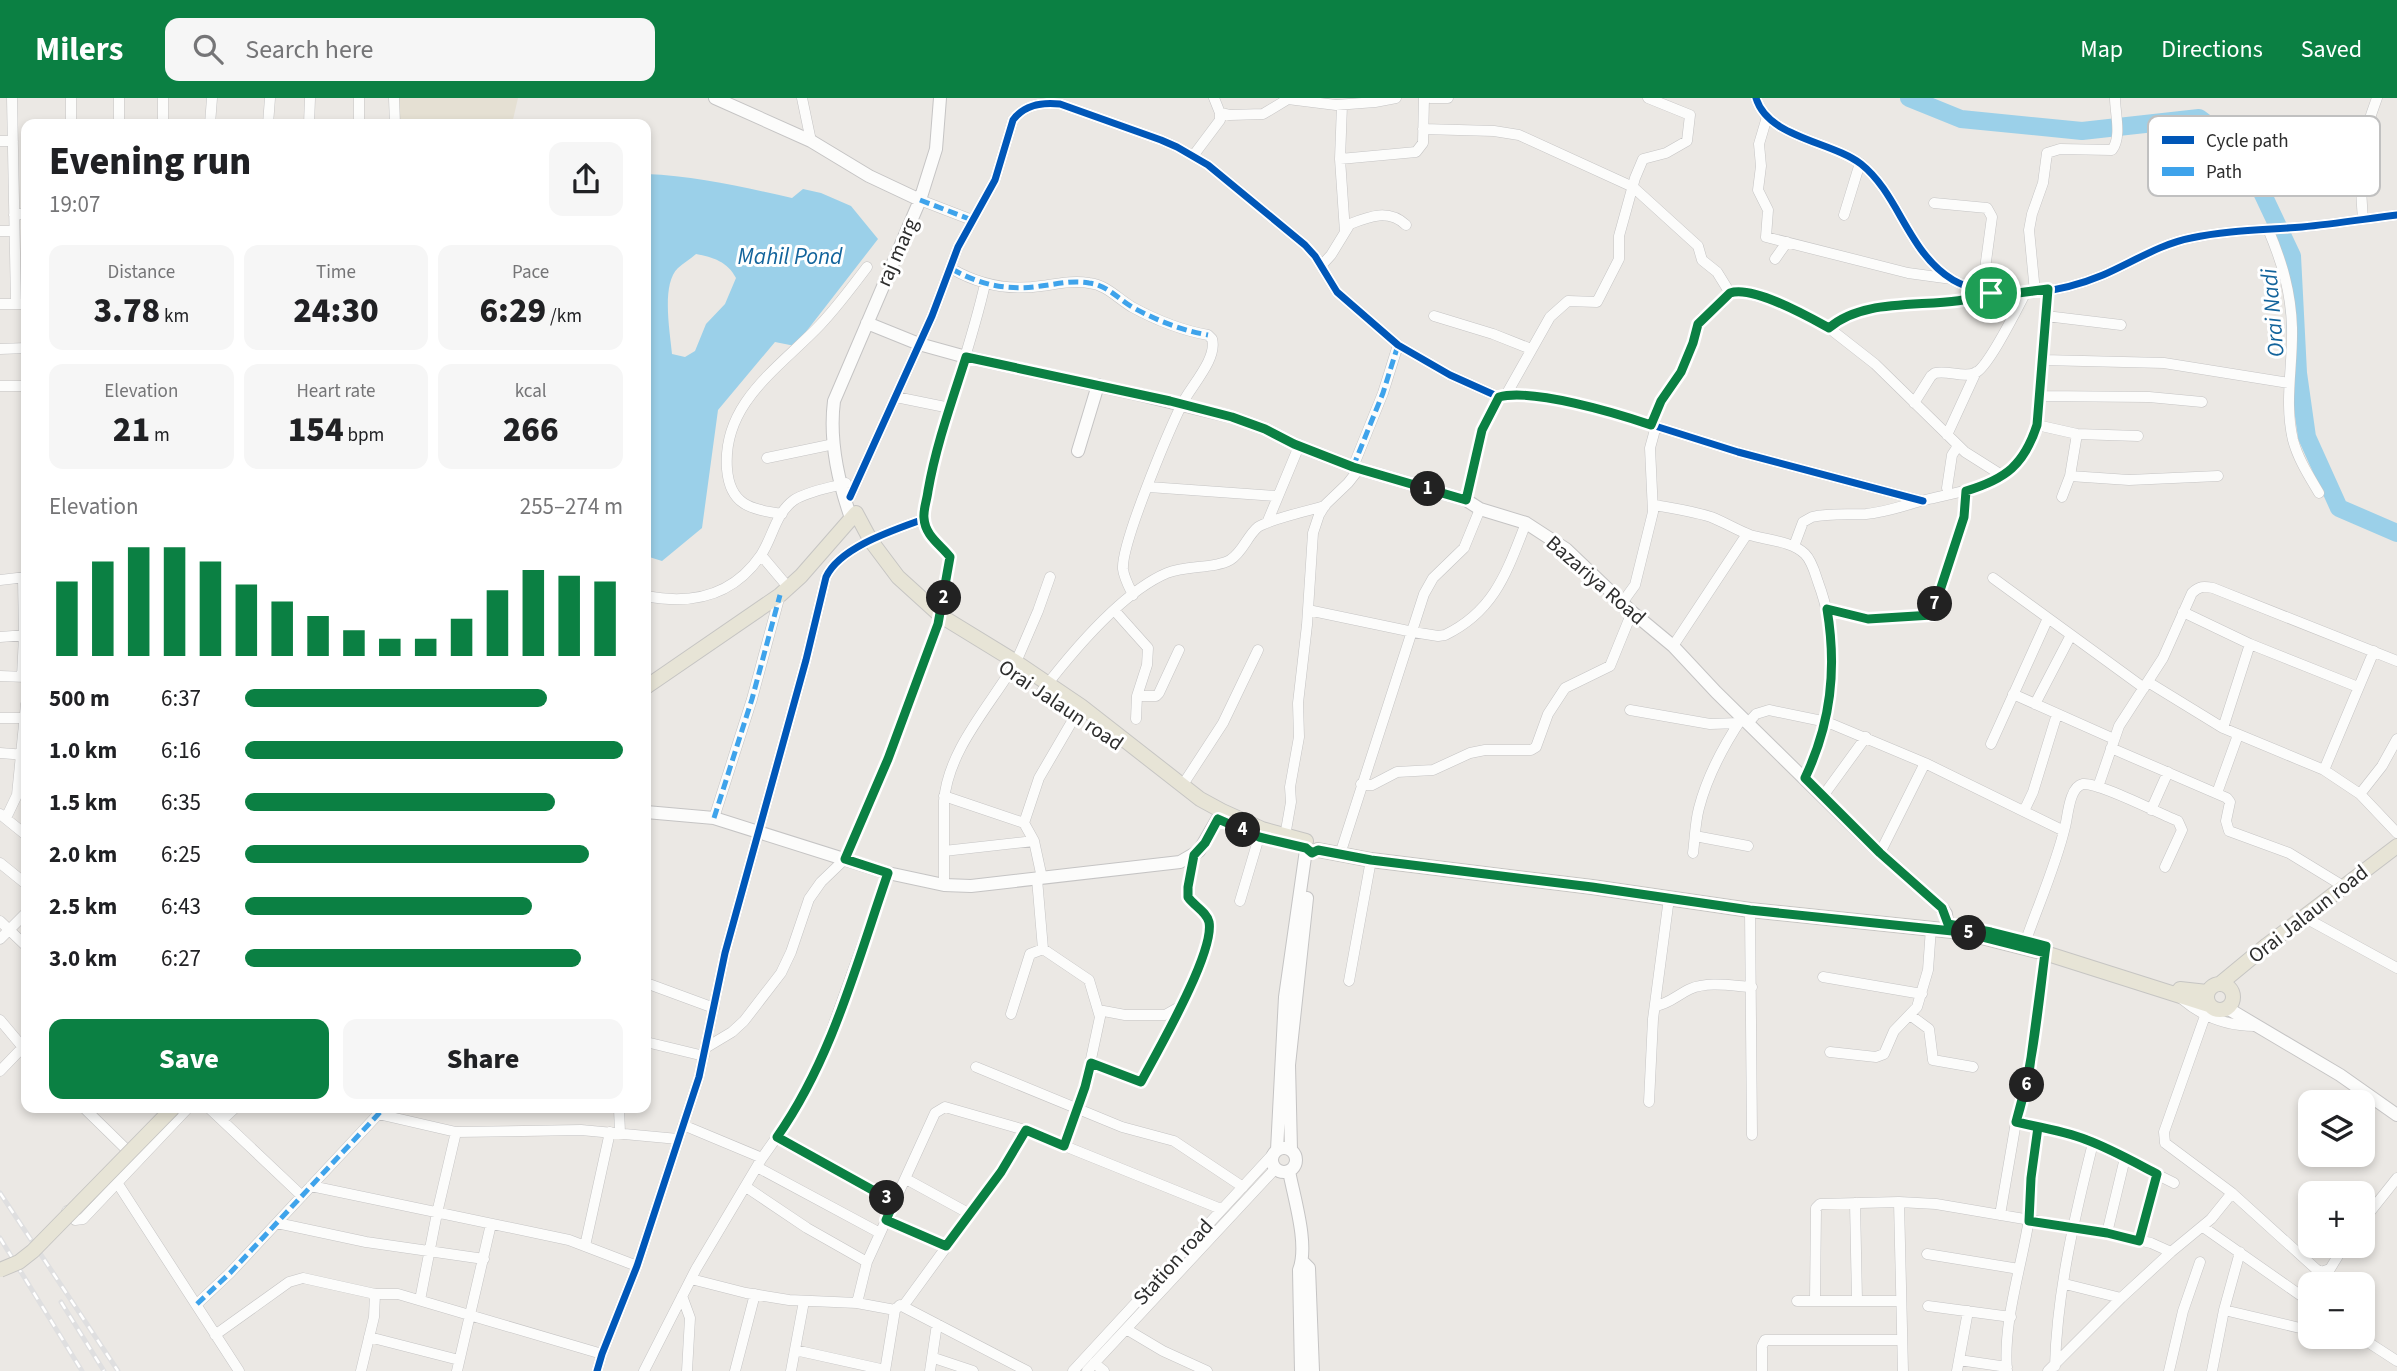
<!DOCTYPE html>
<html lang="en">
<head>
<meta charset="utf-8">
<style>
	body { margin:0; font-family:"Source Sans 3",sans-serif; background:#f6f6f6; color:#202124; height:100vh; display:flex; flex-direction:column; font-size:26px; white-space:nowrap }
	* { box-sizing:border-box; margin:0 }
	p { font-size:23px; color:#757577 }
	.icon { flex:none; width:38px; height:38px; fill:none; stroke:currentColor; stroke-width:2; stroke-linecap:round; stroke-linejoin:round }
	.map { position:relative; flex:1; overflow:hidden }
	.panel { position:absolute; left:21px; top:21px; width:630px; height:994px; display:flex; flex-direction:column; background:#fff; border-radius:14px; box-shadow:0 4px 10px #0003 }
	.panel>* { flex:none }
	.buttons { position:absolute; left:2298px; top:992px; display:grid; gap:14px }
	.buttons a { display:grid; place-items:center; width:77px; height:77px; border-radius:14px; background:#fff; box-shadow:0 4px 10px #0003; font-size:35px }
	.pin { position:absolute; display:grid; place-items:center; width:60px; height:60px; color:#fff; margin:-30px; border:4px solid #fff; border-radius:50%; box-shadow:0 2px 7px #0007 }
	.km { position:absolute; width:35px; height:35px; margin:-18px; border-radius:50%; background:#222; color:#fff; font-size:19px; line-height:35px; text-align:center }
	.round { display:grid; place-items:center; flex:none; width:74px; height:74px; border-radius:14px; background:#f6f6f6 }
	.head { display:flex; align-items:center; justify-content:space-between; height:119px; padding:0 28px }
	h1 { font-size:38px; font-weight:800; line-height:52px }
	.figures { display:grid; grid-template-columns:repeat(3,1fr); gap:10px; height:119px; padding:7px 28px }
	.figures div { display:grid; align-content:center; border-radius:14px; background:#f6f6f6; text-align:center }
	.figures b { font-size:35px; font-weight:800 }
	.figures small { font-size:19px; font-weight:400 }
	.figures p { font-size:19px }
	.chart { height:196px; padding:14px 28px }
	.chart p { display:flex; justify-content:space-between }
	.chart svg { width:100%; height:126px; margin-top:7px; stroke:#0b8043; stroke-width:6 }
	.button { display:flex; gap:14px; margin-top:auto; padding:14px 28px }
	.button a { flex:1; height:80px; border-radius:14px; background:#0b8043; color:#fff; font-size:28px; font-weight:800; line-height:80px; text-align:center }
	.button a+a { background:#f6f6f6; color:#202124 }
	ul { padding:0 28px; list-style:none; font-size:23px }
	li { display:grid; grid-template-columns:112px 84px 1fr; align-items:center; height:52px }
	li i { height:18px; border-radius:9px; background:#0b8043 }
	header { display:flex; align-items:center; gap:42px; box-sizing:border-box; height:98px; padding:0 35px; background:#0b8043; color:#fff }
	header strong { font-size:33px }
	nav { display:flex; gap:38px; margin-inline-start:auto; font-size:24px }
	.search { width:490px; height:63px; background:#f6f6f6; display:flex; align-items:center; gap:18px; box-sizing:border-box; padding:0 24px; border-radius:14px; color:#757577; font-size:26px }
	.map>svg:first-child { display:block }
</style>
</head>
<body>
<header>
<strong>Milers</strong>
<div class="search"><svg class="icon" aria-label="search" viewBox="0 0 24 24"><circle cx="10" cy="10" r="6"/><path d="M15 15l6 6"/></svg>Search here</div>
<nav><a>Map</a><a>Directions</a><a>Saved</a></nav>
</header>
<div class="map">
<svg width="2397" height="1273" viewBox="0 0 2397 1273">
	<rect width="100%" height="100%" fill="#ebe8e4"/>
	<!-- education -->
	<path fill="#e5e0d3" d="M396,0H518L512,26H398Z"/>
	<!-- water -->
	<path fill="#9bd0e9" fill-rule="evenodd" d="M646,76C696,78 743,89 792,100L803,91L821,95L851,108L878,141L795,248L775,244L718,312L702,430L662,463L646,458ZM696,156C713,159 728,164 736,180L725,206L706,226L695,253L685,259L672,256C670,234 661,186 678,170C683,165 691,161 696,156Z"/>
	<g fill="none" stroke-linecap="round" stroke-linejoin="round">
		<!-- river -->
		<path stroke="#9bd0e9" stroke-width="18" d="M1909,0L1961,21L2082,33L2199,20L2242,52L2292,158L2298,275L2307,339L2339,410L2397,435"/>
		<defs>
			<path id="street" d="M12,0L16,206
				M394,0L395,26
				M802,0L811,43
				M1430,0H1448
				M1756,0C1768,40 1831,43 1861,66C1899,96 1908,155 1953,182C1995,206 2060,195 2103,177C2131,165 2160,146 2191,140C2227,132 2265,132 2302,129C2334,126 2365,121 2397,117
				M1342,7L1340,61L1345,134
				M1220,15L1230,17L1263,16L1288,1L1336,7L1375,4L1396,0
				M1767,19L1759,46L1761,68L1758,92L1768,112L1766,139L1908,175L1952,181
				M71,26V0
				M119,26V0
				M163,26V0
				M210,26L212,0
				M268,26L270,0
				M309,26L310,0
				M359,26V0
				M1423,31L1494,33L1519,37L1633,89L1698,148L1702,162L1717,174L1730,195
				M0,43H13
				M1193,58L1220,22V15L1214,0
				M1340,61L1416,54L1423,45L1424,0
				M920,102L972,122
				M1934,105L1987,110L1992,119L1982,193
				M14,117L26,115
				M1844,117L1860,65
				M2363,121C2359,75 2360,44 2377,0
				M2268,131C2282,164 2291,194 2292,230C2293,268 2284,304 2293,342C2298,361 2309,378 2319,395
				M0,133H14
				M1775,161L1787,144
				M1321,168L1331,157L1350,126C1370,118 1389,111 1406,127
				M952,171C980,187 1008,193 1041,188C1057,186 1073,182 1089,185C1107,187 1117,200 1132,209C1156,222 1180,232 1208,237L1212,241C1218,261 1189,290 1181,308C1168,335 1121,446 1123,471C1124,480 1129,489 1133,497
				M2035,194L2029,132L2032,116L2043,85L2047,55L2060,51L2112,52C2122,39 2115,15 2115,0
				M0,206H26
				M1434,218L1493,236L1531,251
				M2046,218L2121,227
				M1829,230C1867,195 1943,214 1991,195
				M0,251L26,250
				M2043,262L2164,265L2289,285
				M0,288H26
				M1506,297L1550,219L1568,203L1597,204L1619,161V138L1635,80L1643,61L1666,55L1687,43L1690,17L1648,0
				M2040,298L2149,299L2202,304
				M896,299L950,310
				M1914,305L1931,278L1935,275C1948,272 1963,280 1975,275C1988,270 2018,209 2026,194
				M1651,327L1661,303L1681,274L1693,245L1698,226L1702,220L1721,206L1730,195L1736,193L1746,195L1789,208L1829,230L1875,266L1965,354L2003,378
				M2037,327L2077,336L2138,338
				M1947,337L1976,274
				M767,360L834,346
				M1353,369L1383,295L1398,247
				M2070,378L2129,382L2218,378
				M1149,389L1277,398
				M1947,390L1952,357L1958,348
				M850,399L932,218L958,149L995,82L1013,22C1024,7 1042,4 1060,6L1161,42L1177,49L1208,67L1305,147L1315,158L1337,194L1398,247L1450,277L1499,299L1527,297L1601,311L1738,354L1923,403
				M2062,399L2070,378L2077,336
				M1466,402L1482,332L1499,299
				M1654,407C1673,410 1692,413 1711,419C1724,424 1737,432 1750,437C1766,442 1792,443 1805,456C1812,463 1815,475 1818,484C1842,548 1834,620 1806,680
				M782,416C750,411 730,407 727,371C722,305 779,270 820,227C837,209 852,189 867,169
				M1267,425L1299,348
				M1794,448L1803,424L1812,419C1829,415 1848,417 1866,416C1887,414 1908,406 1929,401C1983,388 2018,387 2037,327L2048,191
				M761,457L788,489
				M1993,480L2144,590
				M0,482L26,479
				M646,498C692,507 733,498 761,457C773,439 775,416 794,402C808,393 830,390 846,385
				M1622,505L1635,487L1653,414L1650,350L1656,328
				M1827,511L1868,521L1932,517L1964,419L1966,393
				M1114,512L1148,550L1147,567L1137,598L1136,621
				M1308,512L1413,534L1438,538L1445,537C1495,513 1507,473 1526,425
				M2183,514L2250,546L2358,589
				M0,539L26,537
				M1673,548L1747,436
				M1016,564L1038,513L1050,479
				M0,578L26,579
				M22,579L24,538L23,479
				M2148,584L2223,630L2324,672L2360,696L2397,735
				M1042,593C1072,554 1122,494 1167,475C1186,467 1214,471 1230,462C1243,454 1247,438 1258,429C1268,422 1310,412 1325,408
				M2013,596L2114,641
				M1137,598H1156L1159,595L1179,552
				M2035,606L2071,537
				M1630,612L1710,626L1739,625
				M0,620H26
				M1748,625L1756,616L1769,612L1827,624L1925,665L2064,733
				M2223,630L2250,546
				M1991,646L2048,520
				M2111,650L2227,700L2230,704L2226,723L2229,733L2289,755L2343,788
				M0,655L26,657
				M2324,672L2374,553
				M1361,686L1372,687L1397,674L1433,672L1470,655L1485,652H1531L1536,649L1548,616L1565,590L1610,568L1632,514
				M1182,688L1223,625L1258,552
				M2098,689L2119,628L2163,560L2192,495C2199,488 2204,488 2213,490L2397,563
				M2217,695L2238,637
				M2360,696L2382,668L2397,641
				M944,698L1024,725L1034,743L1042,780
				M1823,698L1866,639
				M2151,712L2168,674
				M2024,713L2033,694L2057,616
				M0,716L26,737
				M6,720L17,697L26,606
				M714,720L752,601L780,497
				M1024,725L1039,680L1081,608
				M1285,738L1291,704L1290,689L1299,639L1298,605L1307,527L1313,435L1319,417L1325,407L1348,385L1359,371
				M1695,738L1748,748
				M1342,750L1424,496L1433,480L1464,450L1480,411
				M944,753L1034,743
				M1693,755C1695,740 1695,725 1699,710C1707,679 1724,647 1742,620
				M1880,755L1925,665
				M0,765L26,786
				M1037,781L1043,851
				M944,787V703C948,654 986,612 1011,572
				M1240,803L1259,739
				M1750,812L1752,1037
				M0,823L26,848
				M2311,823L2397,870
				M0,841L26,815
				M2026,842C2039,805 2056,767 2065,729C2068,718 2069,689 2083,686C2099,684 2160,716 2178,723L2182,732L2165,769
				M1823,879L1922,896
				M1349,883L1371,762
				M646,885L714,910
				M2182,901C2204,920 2227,928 2255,928
				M1655,908C1669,906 1677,897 1690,891C1708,883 1733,888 1752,889
				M1098,912L1125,917H1165L1181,908
				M1011,916L1030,856L1043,851L1089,882L1100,919L1085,989L1064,1048
				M1910,917L1929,931L1933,962L1973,969
				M2205,918L2164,1034L2165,1045L2232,1095L2316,1171L2321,1174L2330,1171L2344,1148
				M0,922L26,953
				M646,944L704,958
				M707,949L732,934L744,923L781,875L791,854L809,801L821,784L845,761L888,661L938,526L950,459C941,447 925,438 924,420C923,402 932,374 936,357C951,299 972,244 985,186
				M1830,954L1876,959L1884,956L1894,933L1917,909L1928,872L1931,830
				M1091,965L1141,984C1157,954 1215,854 1208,824C1206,814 1193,807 1188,799L1187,789L1193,757
				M976,969L1122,1029L1174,1043L1243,1089
				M0,973L26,946
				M1649,1004L1653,921L1669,800
				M84,1010L126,1051
				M209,1010L302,1098
				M619,1010L620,1035
				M378,1016L456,1034L581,1032L678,1041
				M222,1022L235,1010
				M2016,1024L2085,1041L2174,1085
				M683,1027L762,1060
				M777,1039L894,1104
				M757,1069L880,1135
				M906,1081L970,1116
				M118,1086L239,1273
				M311,1088L569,1142L637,1168
				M746,1089L807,1130L867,1164
				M1899,1104L1903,1273
				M1855,1105L1857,1202
				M67,1113L75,1122L83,1121L188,1010
				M2000,1117L2016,1024L2027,987L2046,849
				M886,1122L946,1148
				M2362,1124L2397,1080
				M277,1125L366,1144L484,1161
				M2203,1129L2310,1204
				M2107,1135L2125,1060
				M2139,1143L2157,1076
				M585,1148L610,1034
				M1927,1156L2019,1171
				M691,1181L746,1195L789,1202L857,1205L895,1212
				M2065,1186L2121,1200
				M682,1198L690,1220L687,1273
				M420,1202L437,1115L456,1034
				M1815,1202L1816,1110L1820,1106L1899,1104L1936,1106L2107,1135L2151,1145L2171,1154
				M1797,1203H1901
				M857,1205L867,1164L935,1015L945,1009L1025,1032L1221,1111
				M197,1206L230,1175L384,1010
				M904,1207L1001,1074L1025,1032
				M1928,1208L2011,1219
				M2224,1212L2304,1231
				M1126,1231L1163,1253L1207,1273
				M215,1237L289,1184L303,1180L375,1196H398L602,1256
				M369,1239L459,1262
				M2360,1239L2397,1263
				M795,1252L885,1272
				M934,1260L973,1273
				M1959,1262L2007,1269
				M1094,1265L1104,1273
				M2055,1268C2057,1193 2075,1117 2093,1045
				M361,1273L374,1219L375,1196
				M457,1273L491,1126
				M597,1273L602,1256L637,1168L699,979L725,855L806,562L826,479C840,449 894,432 924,421
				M644,1273L696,1171L762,1060L793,1016L818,970L888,775
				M735,1273L755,1196
				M791,1273L804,1203
				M885,1273L895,1212L900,1207L1027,1273
				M930,1273L937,1226
				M1073,1273L1273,1056
				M1087,1273L1275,1071
				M1762,1273V1248L1765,1242H1902
				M1957,1273L1968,1213
				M2007,1273C2003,1225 2020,1174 2028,1127C2033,1095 2032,1062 2038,1029
				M2048,1273L2121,1200L2171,1154L2211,1121L2232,1095
				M2169,1273L2183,1213L2200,1164
				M2212,1273L2224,1212L2240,1154"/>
			<path id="secondary" d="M715,0L811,43L869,78L920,102
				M867,225L919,246L966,259L1141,297L1232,319L1265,331L1294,346L1353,369L1466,402L1480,411L1526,425L1566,451L1632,514L1673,548L1716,594L1880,755L1942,810L1946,816L1948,832
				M1078,353L1098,287
				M851,420C838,383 829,342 834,303L920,102L936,51L940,0
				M646,714L714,720L888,775L944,787L971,788L1180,764L1199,753L1222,713
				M2227,910L2340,977L2397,1017
				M1272 1062a12 12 0 1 1 24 0a12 12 0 1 1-24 0Z
				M1277,1052L1285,899L1306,752
				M1291,1052L1289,967L1307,800
				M1289,1073C1294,1100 1309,1147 1299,1172L1301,1273
				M1302,1163L1309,1170L1313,1273"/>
			<path id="primary" d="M646,589L780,497L801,478L856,415L871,443L898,479L941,518L1016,564L1081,608L1200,701L1222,713L1262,731L1306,743
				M1318,752L1371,762L1592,789L1750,812L1962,834L2045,855L2209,907
				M2221,885L2267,847L2397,748
				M2207 899a13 13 0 1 1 26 0a13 13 0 1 1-26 0Z
				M2180,891L2207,894"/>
		</defs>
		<!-- street casing -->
		<use href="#street" stroke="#c5c4c4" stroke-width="11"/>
		<!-- secondary casing -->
		<use href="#secondary" stroke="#c5c4c4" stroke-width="14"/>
		<!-- primary casing -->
		<use href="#primary" stroke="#c6c5c3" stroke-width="16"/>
		<!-- street -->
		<use href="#street" stroke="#fcfcfb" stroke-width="10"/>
		<!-- secondary -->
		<use href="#secondary" stroke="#fcfcfb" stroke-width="12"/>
		<!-- primary -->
		<use href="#primary" stroke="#e7e4d6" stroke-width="14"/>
		<defs>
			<path id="rail" d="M0,1095L118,1273
				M0,1140L82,1273
				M61,1204L104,1273"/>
		</defs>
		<!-- rail casing -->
		<use href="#rail" stroke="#dfdfe0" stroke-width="5"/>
		<!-- rail -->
		<use href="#rail" stroke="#fff" stroke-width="2.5" stroke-dasharray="8" stroke-linecap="butt"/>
		<defs>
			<path id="primary-bridge" d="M0,1172L19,1164L33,1153L173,1010"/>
		</defs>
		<!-- primary-bridge casing -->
		<use href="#primary-bridge" stroke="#c6c5c3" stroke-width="16" stroke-linecap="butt"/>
		<!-- primary-bridge -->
		<use href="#primary-bridge" stroke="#e7e4d6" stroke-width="14"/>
		<!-- quiet -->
		<path stroke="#3ea3eb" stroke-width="5" stroke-dasharray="10 5" stroke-linecap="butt" d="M920,102L972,122
			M952,171C980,187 1008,193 1041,188C1057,186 1073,182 1089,185C1107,187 1117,200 1132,209C1156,222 1180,232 1208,237
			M1353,369L1383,295L1398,247
			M1466,402L1482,332L1499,299L1494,297
			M714,720L752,601L780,497
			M845,761L888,661L938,526L950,459C941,447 925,438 924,420C923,412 927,402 928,393C936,347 952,303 966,259
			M197,1206L230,1175L384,1010"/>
		<defs>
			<path id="cycleway" d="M1756,0C1768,40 1831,43 1861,66C1899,96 1908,155 1953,182C1995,206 2060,195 2103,177C2131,165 2160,146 2191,140C2227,132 2265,132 2302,129C2334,126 2365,121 2397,117
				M850,399L932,218L958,149L995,82L1013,22C1024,7 1042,4 1060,6L1161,42L1177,49L1208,67L1305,147L1315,158L1337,194L1398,247L1450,277L1499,299L1527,297L1601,311L1738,354L1923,403
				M597,1273L602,1256L637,1168L699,979L725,855L806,562L826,479C840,449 894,432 924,421"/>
		</defs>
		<!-- cycleway casing -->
		<use href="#cycleway" stroke="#fff" stroke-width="11"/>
		<!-- cycleway -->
		<use href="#cycleway" stroke="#0057b8" stroke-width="7"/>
	</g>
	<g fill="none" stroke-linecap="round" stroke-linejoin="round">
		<defs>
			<path id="route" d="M1991,195C1943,214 1868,195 1829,230C1809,219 1753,187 1730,195L1698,226L1693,245L1681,274L1661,303L1651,327C1616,315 1532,290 1499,299L1482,332L1466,402L1353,369L1294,346L1265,331L1232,319L1170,303L966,259C952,303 936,347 928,393C927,402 923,412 924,420C925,438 941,447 950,459L938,526L888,661L845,761L888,775C857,864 832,961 777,1039L894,1104L886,1122L946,1148L1001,1074L1026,1032L1064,1048L1085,989L1091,965L1141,984C1157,954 1215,854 1209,824C1207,814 1193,807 1188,799V789L1194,757L1205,745L1218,721L1259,739L1306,750L1312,755L1318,752L1371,762L1592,789L1750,812L1962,834L2045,855L2029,975L2016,1024C2039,1029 2065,1033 2087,1042C2111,1051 2134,1064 2157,1076L2139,1143L2107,1135L2029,1123L2031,1080L2038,1029L2016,1024C2033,969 2038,912 2045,855L2046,848L1991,834L1948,826L1942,810L1880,755L1805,680C1831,625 1837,571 1827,511L1868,521L1932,517L1964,419L1966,393C2006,381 2024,367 2037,327L2048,191L2010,196L1991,195"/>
		</defs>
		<!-- route casing -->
		<use href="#route" stroke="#fff" stroke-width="14"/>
		<!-- route -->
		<use href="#route" stroke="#0b8043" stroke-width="9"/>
	</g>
	<g text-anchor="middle" stroke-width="6" stroke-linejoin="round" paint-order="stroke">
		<!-- street labels -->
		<g font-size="21" fill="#2d2d2d" stroke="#fff">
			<text transform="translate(897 154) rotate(-66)" y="7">raj marg</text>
			<text transform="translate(1596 482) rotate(41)" y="7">Bazariya Road</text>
			<text transform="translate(1061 607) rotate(34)" y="7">Orai Jalaun road</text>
			<text transform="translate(2308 816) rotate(-38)" y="7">Orai Jalaun road</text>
			<text transform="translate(1173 1164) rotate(-48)" y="7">Station road</text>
		</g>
		<!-- water labels -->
		<g font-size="23" font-style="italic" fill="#13649c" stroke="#fff">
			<text x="790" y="166">Mahil Pond</text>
			<text transform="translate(2272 215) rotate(-95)" y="8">Orai Nadi</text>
		</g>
	</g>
	<!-- legend -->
	<rect x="2148" y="18" width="232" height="80" rx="10" fill="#fff" stroke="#c0c0c0" stroke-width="2"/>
	<rect x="2162" y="38" width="32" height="8" fill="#0057b8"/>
	<rect x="2162" y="69" width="32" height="9" fill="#3ea3eb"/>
	<g font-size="19" fill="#2d2d2d">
		<text x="2206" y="49">Cycle path</text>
		<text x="2206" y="80">Path</text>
	</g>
</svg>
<div class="buttons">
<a><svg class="icon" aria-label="layers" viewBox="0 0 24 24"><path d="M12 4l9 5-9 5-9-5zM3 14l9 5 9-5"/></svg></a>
<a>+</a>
<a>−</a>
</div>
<div class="pin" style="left:1991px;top:195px;background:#1e9e55"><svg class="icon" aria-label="arrive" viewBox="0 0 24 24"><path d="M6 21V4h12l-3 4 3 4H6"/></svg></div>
<b class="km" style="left:1428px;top:391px">1</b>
<b class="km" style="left:944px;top:500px">2</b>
<b class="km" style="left:887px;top:1100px">3</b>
<b class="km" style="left:1243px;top:732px">4</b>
<b class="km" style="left:1969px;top:835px">5</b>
<b class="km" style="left:2027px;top:987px">6</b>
<b class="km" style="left:1935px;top:506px">7</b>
<section class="panel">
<div class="head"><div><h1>Evening run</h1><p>19:07</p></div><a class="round"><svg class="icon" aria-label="share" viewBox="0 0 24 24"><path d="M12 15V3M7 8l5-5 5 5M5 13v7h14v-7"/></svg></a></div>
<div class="figures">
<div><p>Distance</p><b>3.78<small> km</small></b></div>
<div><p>Time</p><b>24:30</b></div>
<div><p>Pace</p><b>6:29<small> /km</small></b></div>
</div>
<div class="figures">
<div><p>Elevation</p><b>21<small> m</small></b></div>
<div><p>Heart rate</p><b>154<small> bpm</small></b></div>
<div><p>kcal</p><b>266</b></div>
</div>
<div class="chart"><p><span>Elevation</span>255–274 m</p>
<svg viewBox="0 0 160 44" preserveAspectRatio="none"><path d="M5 44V18M15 44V11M25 44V6M35 44V6M45 44V11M55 44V19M65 44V25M75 44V30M85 44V35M95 44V38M105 44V38M115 44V31M125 44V21M135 44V14M145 44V16M155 44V18"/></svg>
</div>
<ul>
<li><b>500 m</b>6:37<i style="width:80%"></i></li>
<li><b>1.0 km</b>6:16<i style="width:100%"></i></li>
<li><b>1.5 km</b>6:35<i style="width:82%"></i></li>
<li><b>2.0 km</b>6:25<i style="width:91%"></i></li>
<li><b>2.5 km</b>6:43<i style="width:76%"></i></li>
<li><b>3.0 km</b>6:27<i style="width:89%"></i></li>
</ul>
<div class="button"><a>Save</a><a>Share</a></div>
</section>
</div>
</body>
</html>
